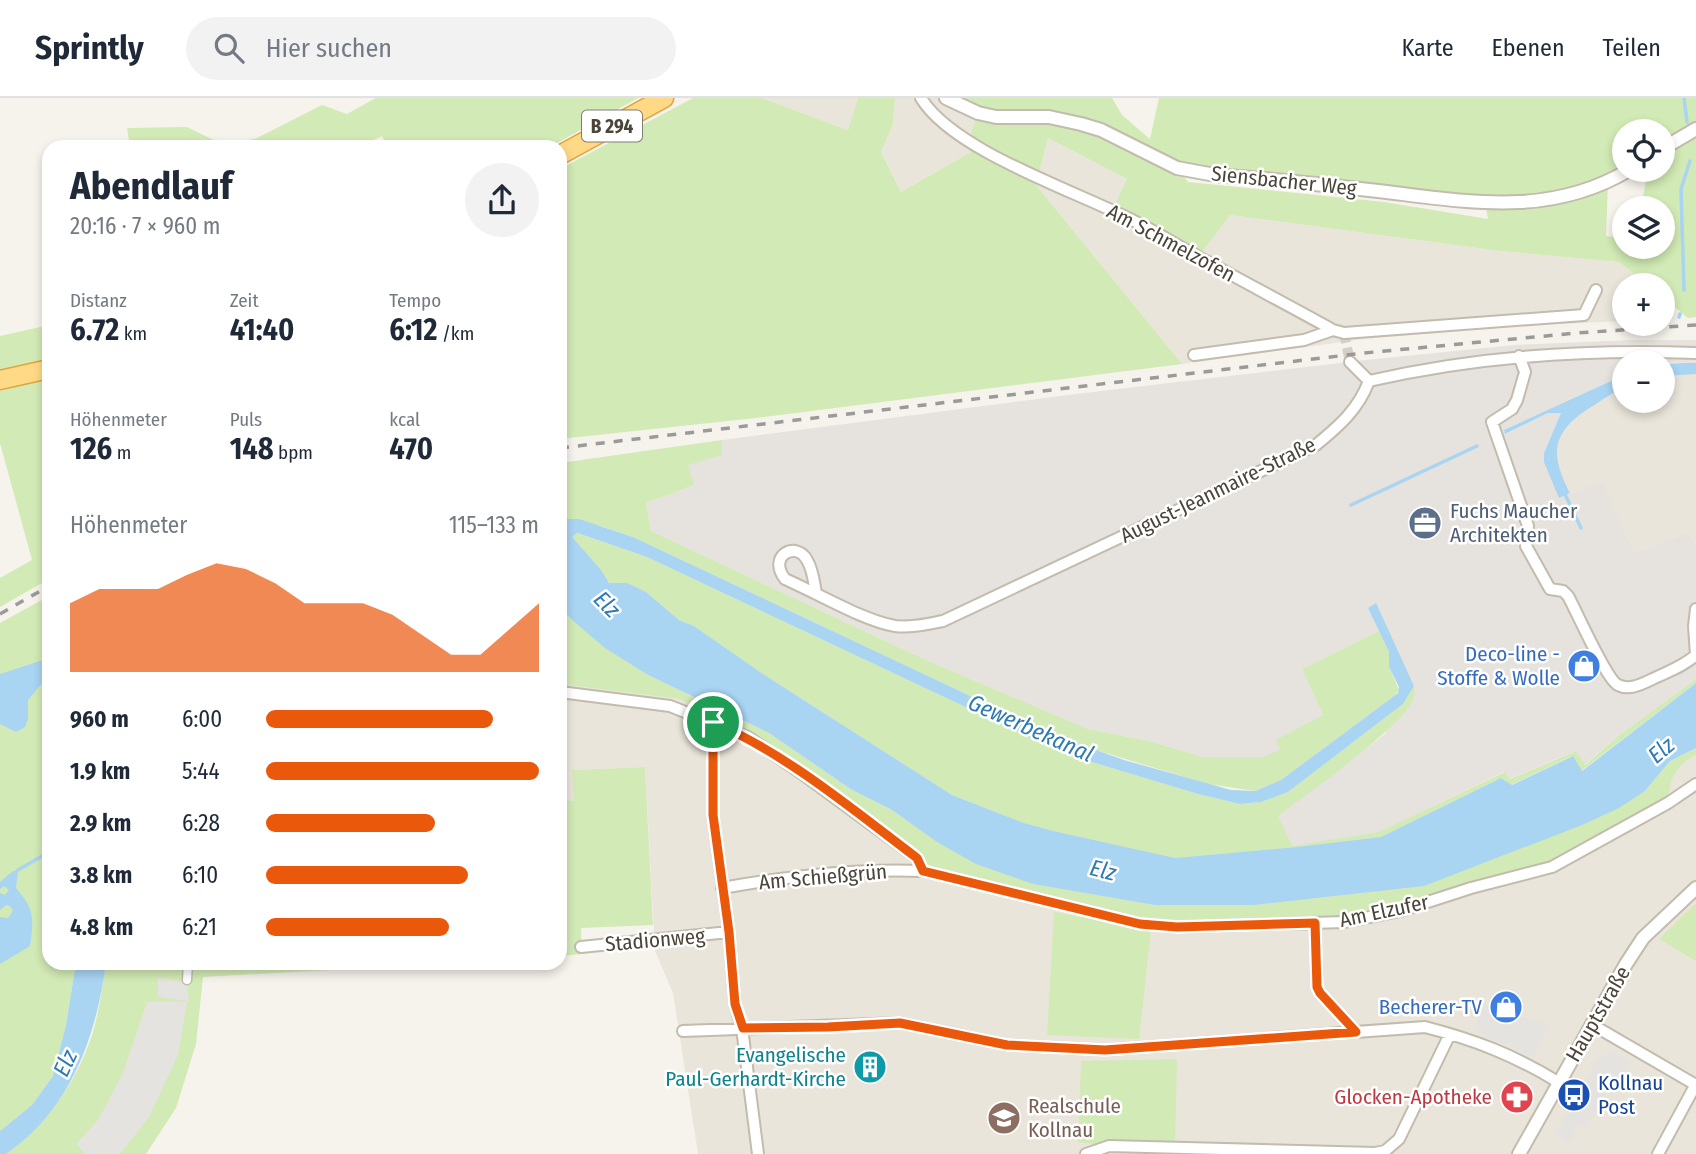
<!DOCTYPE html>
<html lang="de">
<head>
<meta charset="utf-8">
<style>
	body { margin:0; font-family:"Fira Sans Condensed",sans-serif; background:#f2f2f3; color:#1f2937; height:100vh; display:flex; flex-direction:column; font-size:26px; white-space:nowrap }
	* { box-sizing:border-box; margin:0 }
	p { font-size:23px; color:#747a83 }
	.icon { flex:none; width:38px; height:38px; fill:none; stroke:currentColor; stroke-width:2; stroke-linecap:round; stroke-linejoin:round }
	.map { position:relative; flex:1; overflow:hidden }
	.drawer { position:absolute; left:42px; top:42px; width:525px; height:830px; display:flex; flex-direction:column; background:#fff; border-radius:21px; box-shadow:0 4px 10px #0003 }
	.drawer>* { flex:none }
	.buttons { position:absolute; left:1612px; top:21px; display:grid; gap:14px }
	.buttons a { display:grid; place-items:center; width:63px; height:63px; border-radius:50%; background:#fff; box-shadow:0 4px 10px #0003; font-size:35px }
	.pin { position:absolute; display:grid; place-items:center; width:60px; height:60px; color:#fff; margin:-30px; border:4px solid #fff; border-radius:50%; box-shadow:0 2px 7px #0007 }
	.round { display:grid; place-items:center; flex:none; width:74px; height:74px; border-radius:37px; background:#f2f2f3 }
	.head { display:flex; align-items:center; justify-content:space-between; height:119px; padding:0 28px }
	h1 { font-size:38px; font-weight:700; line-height:52px }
	.stats { display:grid; grid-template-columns:repeat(3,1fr); gap:10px; height:119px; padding:7px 28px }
	.stats div { display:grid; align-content:center }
	.stats b { font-size:30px; font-weight:700 }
	.stats small { font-size:19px; font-weight:400 }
	.stats p { font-size:19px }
	.chart { height:196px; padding:14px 28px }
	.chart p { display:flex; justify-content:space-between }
	.chart svg { width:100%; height:126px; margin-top:7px; fill:#ea580c; opacity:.7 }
	ul { padding:0 28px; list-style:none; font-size:23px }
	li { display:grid; grid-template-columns:112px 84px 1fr; align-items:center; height:52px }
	li i { height:18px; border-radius:9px; background:#ea580c }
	header { display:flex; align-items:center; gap:42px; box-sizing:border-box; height:98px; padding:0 35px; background:#fff; border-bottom:2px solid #e0e1e3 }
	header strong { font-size:33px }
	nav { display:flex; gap:38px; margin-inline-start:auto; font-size:24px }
	.search { width:490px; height:63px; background:#f2f2f3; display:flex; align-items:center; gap:18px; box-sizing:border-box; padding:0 24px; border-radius:38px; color:#747a83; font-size:26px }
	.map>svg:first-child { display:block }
</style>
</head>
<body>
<header>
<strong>Sprintly</strong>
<div class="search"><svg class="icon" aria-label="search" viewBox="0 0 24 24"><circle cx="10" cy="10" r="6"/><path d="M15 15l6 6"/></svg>Hier suchen</div>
<nav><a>Karte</a><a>Ebenen</a><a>Teilen</a></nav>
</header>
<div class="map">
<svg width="1696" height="1056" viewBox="0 0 1696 1056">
	<rect width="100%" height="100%" fill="#f6f3ec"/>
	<!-- residential -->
	<path fill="#eae5da" d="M761,0H858L848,32Z
		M895,0H960L978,15L971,54L901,94L881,54L893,26Z
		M1048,40L1127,81L1230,117L1500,153L1619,164L1648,187H1624V223L1521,228L1364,241L1182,266L1036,87Z
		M1669,276H1696V448L1689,434L1635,455L1602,385L1570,395L1560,375L1556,359L1557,345L1561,335L1580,315L1621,291L1624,290V303H1662L1663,278Z
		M560,586L679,601L721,619L763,643L809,673L805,676L865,720L1668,706L1670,684L1674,675L1678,669L1696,657V1056H698L673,895L655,853L645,669L573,672L574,703L560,701Z"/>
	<!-- industrial -->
	<path fill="#e6e2dd" d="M1632,242H1696V265L1624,264V277L1504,332L1506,336L1548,315H1561L1544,355L1559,399L1602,384L1635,455L1689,434L1696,448V581L1618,638L1584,667L1575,653L1509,681L1504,674L1379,734L1292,748L1278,718L1385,636L1414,588L1371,509L1368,510L1379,533L1302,571L1323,617L1277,642L1281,652L1263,659H1203L1149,643L1088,631L926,562L651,433L646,405L694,387L687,366L721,357L722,342L1084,295L1365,262L1515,247Z"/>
	<!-- green -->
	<path fill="#d2eab5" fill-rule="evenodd" d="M376,0H638L550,49H388L382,38L358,49H130L127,30L187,29L226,48L257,40L322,7L347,16Z
		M693,0H761L848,32L858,0H895L893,26L881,54L901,94L971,54L969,42L978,15L960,0H1112L1122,17L1150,41L1159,0H1696V219L1688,220L1663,199L1662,187H1648L1619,164L1500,153L1230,117L1198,159L1112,113L1127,81L1048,40L1036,87L1182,266L756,320L560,341V71ZM1624,33H1662V72H1640L1646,82L1641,110H1662V149H1624V140L1606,138L1608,84L1624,72ZM1176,62L1187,73L1485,105L1488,121L1384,104L1188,84L1177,70Z
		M49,227V261L0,273V238Z
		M49,281V481L0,509V480L32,462L0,345V293Z
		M722,342V357L688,367L694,387L646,405L651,433L926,562L1088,631L1149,643L1203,659H1263L1280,652L1276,642L1323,617L1302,571L1379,533L1389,554V569L1399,592L1395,597L1281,682L1255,693L1208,686L1066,643L633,439L601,428L560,421V365Z
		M576,435L647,459L1065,656L1198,696L1240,706L1261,704L1288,694L1403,606L1414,588C1414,591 1415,596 1414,599C1406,627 1305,697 1278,718L1292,748L1379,734L1505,674L1510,681L1576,653L1585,667L1618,638L1696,581V585L1581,673L1572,658L1511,687L1501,680L1381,739L1297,749L1175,760L1053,733L1024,725L952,697L763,576L694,528L679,522L646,494L609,485L602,473L571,439Z
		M49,498V864L76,865L66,927L53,978L32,1007L0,1033V525Z
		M560,508L571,521L648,577L769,635L852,692L892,712L937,744L1033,786L1155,807H1254L1424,788L1645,693L1670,663L1696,650V657C1672,671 1671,679 1668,705L1552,769L1371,820L1177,829L923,773L917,760L808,673L763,643L721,619L679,601L560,586Z
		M645,669L653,827L581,830L582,856L560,858V701L574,703L572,672Z
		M1696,805V863L1659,841Z
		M1054,814L1151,832L1139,941L1047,937Z
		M106,865H452L203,879L196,946L176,1010L146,1056H6C50,1025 86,971 97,918C101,901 103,882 106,865Z
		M1177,961L1175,1050L1109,1048L1078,1044L1081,963Z"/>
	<!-- parking -->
	<path fill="#e5e3e0" d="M158,880L187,884L189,903L158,899Z
		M147,904H187L178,957L149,1019L123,1052L119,1056H86L76,1046L98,1022L123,975Z
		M1482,906L1550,926L1533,959L1474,933Z
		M1614,954L1632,964L1623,980L1617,977L1587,1031L1578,1027L1569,1045L1555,1037L1598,960Z"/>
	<!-- water -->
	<path fill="#a9d4f2" d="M1683,265H1696V276L1663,278V266Z
		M1624,277V290C1614,294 1605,300 1596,306C1554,331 1547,352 1570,395L1559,400L1544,364V355L1561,315H1548L1505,336L1504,332Z
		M560,421H579L633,439L1051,636L1124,662L1231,692L1255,693L1281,682L1398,595L1399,589L1389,569V554L1368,510L1376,505L1414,588L1403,606L1288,694L1261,704L1240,706L1198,696L1065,656L647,459L577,435L572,439L602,473L609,485H627L646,494L679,522L694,528L763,576L952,697L1024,725L1053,733L1175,760L1297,749L1381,739L1501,680L1512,687L1573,658L1582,673L1696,585V650L1670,663L1645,693L1619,710L1582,727L1424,788L1254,807H1155L1033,786L976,766L937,744L892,712L852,692L769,635L648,577L605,550L571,521L560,508Z
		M43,562L49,567V577L28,602V621L25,629L16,634L0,626V576Z
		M18,772L16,790C35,812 34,820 30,848L0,866V819L8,820L13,813L10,808L6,807L0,812V795L5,797L9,792L4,788L0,791V784L13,773Z
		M76,865H106C96,939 71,1011 6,1056H0V1033L32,1007L53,978L66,927Z"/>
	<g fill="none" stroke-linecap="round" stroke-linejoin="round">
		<!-- stream -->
		<path stroke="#a9d4f2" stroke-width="3.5" d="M1684,0L1687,24
			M1684,192L1681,91L1690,63
			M1679,219L1680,216
			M1564,394L1581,430
			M1351,407L1477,348
			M18,772L49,754"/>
		<!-- minor-tunnel -->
		<path stroke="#d4d0c8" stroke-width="10" stroke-dasharray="10 5" stroke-linecap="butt" d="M1344,235L1350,264"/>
		<defs>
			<path id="pedestrian" d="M187,882L188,864"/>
			<path id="minor" d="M921,0C954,54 1079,94 1136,124C1157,134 1176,147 1197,158C1242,183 1288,207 1333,232L1344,235L1584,217L1596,192
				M1194,257L1304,242L1333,232
				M1519,258L1525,274L1517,302L1512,311L1492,324L1528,428L1526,448L1550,491L1563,493L1568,498C1577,514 1606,581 1618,587C1631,594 1647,583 1659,578C1672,572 1685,567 1696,557L1694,528L1696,511
				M1350,264L1369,283
				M1369,283C1477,258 1586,251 1696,255
				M816,495C814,484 813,472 807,462C796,442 767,458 785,481C815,494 864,523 895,528C911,530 927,526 943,523L1316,347C1339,328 1358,312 1369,283
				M560,594L670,608L748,639L804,677L917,760L923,773
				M713,623V717L729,834L735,906L742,930L758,1056
				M722,790C789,778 855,770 923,773L1140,826L1177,829L1345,824L1400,813L1471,790L1552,769L1668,705L1696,686
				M1315,825L1317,889L1320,895L1356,934
				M581,849L729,834
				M1591,926L1696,987
				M683,933L900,925L1007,947L1105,952L1425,929C1475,942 1514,957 1558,984
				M1086,1056L1109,1048L1375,1055L1385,1053L1399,1041L1450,936
				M1658,1056L1696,986"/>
			<path id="tertiary" d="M946,0L978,15L996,19H1049L1081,26L1101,32L1177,70L1215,77C1267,81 1318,86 1369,92C1461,102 1545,122 1629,72
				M1662,51L1696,31
				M1519,1056L1626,866L1643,840L1696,790"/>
			<path id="trunk" d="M560,57L664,0
				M0,282L49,271"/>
		</defs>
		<!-- pedestrian casing -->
		<use href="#pedestrian" stroke="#c2bbae" stroke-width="11"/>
		<!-- minor casing -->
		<use href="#minor" stroke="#c2bbae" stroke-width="14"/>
		<!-- tertiary casing -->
		<use href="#tertiary" stroke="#c2bbae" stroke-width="16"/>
		<!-- trunk casing -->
		<use href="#trunk" stroke="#e0a43c" stroke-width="21"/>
		<!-- pedestrian -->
		<use href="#pedestrian" stroke="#fff" stroke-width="8"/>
		<!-- minor -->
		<use href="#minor" stroke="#fff" stroke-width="10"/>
		<!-- tertiary -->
		<use href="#tertiary" stroke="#fff" stroke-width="12"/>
		<!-- trunk -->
		<use href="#trunk" stroke="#ffd985" stroke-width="18"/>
		<!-- rail -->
		<path stroke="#9a9a9a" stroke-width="3.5" stroke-dasharray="9 9" stroke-linecap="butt" d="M560,350L1364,255L1577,235L1696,227
			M0,516L49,488"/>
	</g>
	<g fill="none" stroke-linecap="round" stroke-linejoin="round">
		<defs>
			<path id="route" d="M713,624C788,657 852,711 917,760L923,773L1140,826L1177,829L1315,825L1317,889L1320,895L1356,934L1105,952L1007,947L900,925L828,929L743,930L735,906L729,834L713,717Z"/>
		</defs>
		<!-- route casing -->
		<use href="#route" stroke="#fff" stroke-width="14"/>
		<!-- route -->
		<use href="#route" stroke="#ea580c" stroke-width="9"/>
	</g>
	<!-- icons -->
	<defs>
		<symbol id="office-disc" viewBox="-11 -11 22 22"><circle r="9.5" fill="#5c6f8a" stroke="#fff"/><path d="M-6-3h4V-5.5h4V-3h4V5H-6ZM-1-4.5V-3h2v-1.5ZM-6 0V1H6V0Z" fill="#fff"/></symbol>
		<symbol id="shop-disc" viewBox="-11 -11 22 22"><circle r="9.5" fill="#3f7fe0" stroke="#fff"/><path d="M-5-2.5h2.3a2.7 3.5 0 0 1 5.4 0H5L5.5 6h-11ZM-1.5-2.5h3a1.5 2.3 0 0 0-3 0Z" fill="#fff"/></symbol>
		<symbol id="building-disc" viewBox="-11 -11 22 22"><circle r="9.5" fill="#0f9aa8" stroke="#fff"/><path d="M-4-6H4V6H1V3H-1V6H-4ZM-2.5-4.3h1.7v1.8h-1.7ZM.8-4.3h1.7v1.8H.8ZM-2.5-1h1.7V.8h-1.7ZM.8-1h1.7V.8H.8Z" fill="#fff"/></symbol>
		<symbol id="bus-disc" viewBox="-11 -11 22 22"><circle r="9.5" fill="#1a4fb4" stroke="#fff"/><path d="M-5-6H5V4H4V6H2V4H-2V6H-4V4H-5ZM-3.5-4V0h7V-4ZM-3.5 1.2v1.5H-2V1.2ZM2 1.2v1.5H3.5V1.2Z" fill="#fff"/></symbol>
		<symbol id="pharmacy-disc" viewBox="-11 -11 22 22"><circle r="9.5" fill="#e0444e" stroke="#fff"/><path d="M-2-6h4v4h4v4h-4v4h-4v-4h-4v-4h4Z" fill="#fff"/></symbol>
		<symbol id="school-disc" viewBox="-11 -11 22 22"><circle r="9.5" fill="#8d6e63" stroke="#fff"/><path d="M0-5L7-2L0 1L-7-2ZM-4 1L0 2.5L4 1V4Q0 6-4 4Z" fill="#fff"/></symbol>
	</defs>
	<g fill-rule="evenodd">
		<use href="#office-disc" x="1406" y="406" width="38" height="38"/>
		<use href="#shop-disc" x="1565" y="549" width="38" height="38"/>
		<use href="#shop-disc" x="1487" y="890" width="38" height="38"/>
		<use href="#building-disc" x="851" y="950" width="38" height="38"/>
		<use href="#bus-disc" x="1555" y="978" width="38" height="38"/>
		<use href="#pharmacy-disc" x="1498" y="980" width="38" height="38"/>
		<use href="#school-disc" x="985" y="1001" width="38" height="38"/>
	</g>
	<g text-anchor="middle" stroke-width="5" stroke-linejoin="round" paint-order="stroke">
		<!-- shield labels -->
		<rect fill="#fff" stroke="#817c74" stroke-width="2" x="582" y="12.5" width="60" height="31" rx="5"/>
		<g font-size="19" font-weight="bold" fill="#4b4439">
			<text x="612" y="35">B 294</text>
		</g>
		<!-- street labels -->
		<g font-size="21" fill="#4b4439" stroke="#fff">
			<text transform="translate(1284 83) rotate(6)" y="7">Siensbacher Weg</text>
			<text transform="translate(1171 145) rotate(28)" y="7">Am Schmelzofen</text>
			<text transform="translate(1218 392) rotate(-26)" y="7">August-Jeanmaire-Straße</text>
			<text transform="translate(823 779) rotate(-5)" y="7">Am Schießgrün</text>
			<text transform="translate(1384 813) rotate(-12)" y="7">Am Elzufer</text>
			<text transform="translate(655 842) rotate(-5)" y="7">Stadionweg</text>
			<text transform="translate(1598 916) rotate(-60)" y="7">Hauptstraße</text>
		</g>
		<!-- service labels -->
		<g font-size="21" fill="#4e5e75" stroke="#fff" text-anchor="start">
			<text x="1450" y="420">Fuchs Maucher<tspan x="1450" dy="24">Architekten</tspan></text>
		</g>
		<!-- shop labels -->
		<g font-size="21" fill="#366cbe" stroke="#fff" text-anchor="end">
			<text x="1560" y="563">Deco-line -<tspan x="1560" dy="24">Stoffe &amp; Wolle</tspan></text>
			<text x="1482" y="916">Becherer-TV</text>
		</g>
		<!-- culture labels -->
		<g font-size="21" fill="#0d838f" stroke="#fff" text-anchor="end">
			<text x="846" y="964">Evangelische<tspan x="846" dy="24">Paul-Gerhardt-Kirche</tspan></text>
		</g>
		<!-- transit labels -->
		<g font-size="21" fill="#164399" stroke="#fff" text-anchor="start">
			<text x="1598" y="992">Kollnau<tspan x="1598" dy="24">Post</tspan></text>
		</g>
		<!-- health labels -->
		<g font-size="21" fill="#be3a42" stroke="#fff" text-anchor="end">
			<text x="1492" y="1006">Glocken-Apotheke</text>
		</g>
		<!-- education labels -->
		<g font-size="21" fill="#785e54" stroke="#fff" text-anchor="start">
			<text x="1028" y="1015">Realschule<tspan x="1028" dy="24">Kollnau</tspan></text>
		</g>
		<!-- water labels -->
		<g font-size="23" font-style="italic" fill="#2e7ab2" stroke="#fff">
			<text transform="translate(607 506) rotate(45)" y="8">Elz</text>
			<text transform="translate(1031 630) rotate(24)" y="8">Gewerbekanal</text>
			<text transform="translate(1661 652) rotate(-40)" y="8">Elz</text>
			<text transform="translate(1103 772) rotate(14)" y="8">Elz</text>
			<text transform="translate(65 965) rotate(-65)" y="8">Elz</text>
		</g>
	</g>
</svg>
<div class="buttons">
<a><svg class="icon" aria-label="locate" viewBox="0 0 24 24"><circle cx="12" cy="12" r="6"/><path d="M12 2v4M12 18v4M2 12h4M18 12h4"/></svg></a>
<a><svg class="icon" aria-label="layers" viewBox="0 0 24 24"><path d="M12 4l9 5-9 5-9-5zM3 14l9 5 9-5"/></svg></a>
<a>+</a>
<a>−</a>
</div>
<div class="pin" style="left:713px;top:624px;background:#1e9e55"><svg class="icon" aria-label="arrive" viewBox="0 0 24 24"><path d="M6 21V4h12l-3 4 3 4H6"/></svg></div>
<section class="drawer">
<div class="head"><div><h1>Abendlauf</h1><p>20:16 · 7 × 960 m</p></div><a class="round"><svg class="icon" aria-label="share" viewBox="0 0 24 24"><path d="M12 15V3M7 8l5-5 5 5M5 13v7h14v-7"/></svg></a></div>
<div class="stats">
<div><p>Distanz</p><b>6.72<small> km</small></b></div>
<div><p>Zeit</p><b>41:40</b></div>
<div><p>Tempo</p><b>6:12<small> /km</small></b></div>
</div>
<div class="stats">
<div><p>Höhenmeter</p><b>126<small> m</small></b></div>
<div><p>Puls</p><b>148<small> bpm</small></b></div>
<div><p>kcal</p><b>470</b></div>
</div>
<div class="chart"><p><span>Höhenmeter</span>115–133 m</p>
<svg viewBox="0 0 160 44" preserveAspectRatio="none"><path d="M0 44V20L10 15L20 15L30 15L40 10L50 6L60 8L70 13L80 20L90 20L100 20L110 24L120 31L130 38L140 38L150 29L160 20V44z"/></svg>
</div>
<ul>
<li><b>960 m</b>6:00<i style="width:83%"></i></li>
<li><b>1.9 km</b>5:44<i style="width:100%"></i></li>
<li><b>2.9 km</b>6:28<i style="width:62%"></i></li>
<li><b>3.8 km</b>6:10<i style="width:74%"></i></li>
<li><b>4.8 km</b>6:21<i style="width:67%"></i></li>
</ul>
</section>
</div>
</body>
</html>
